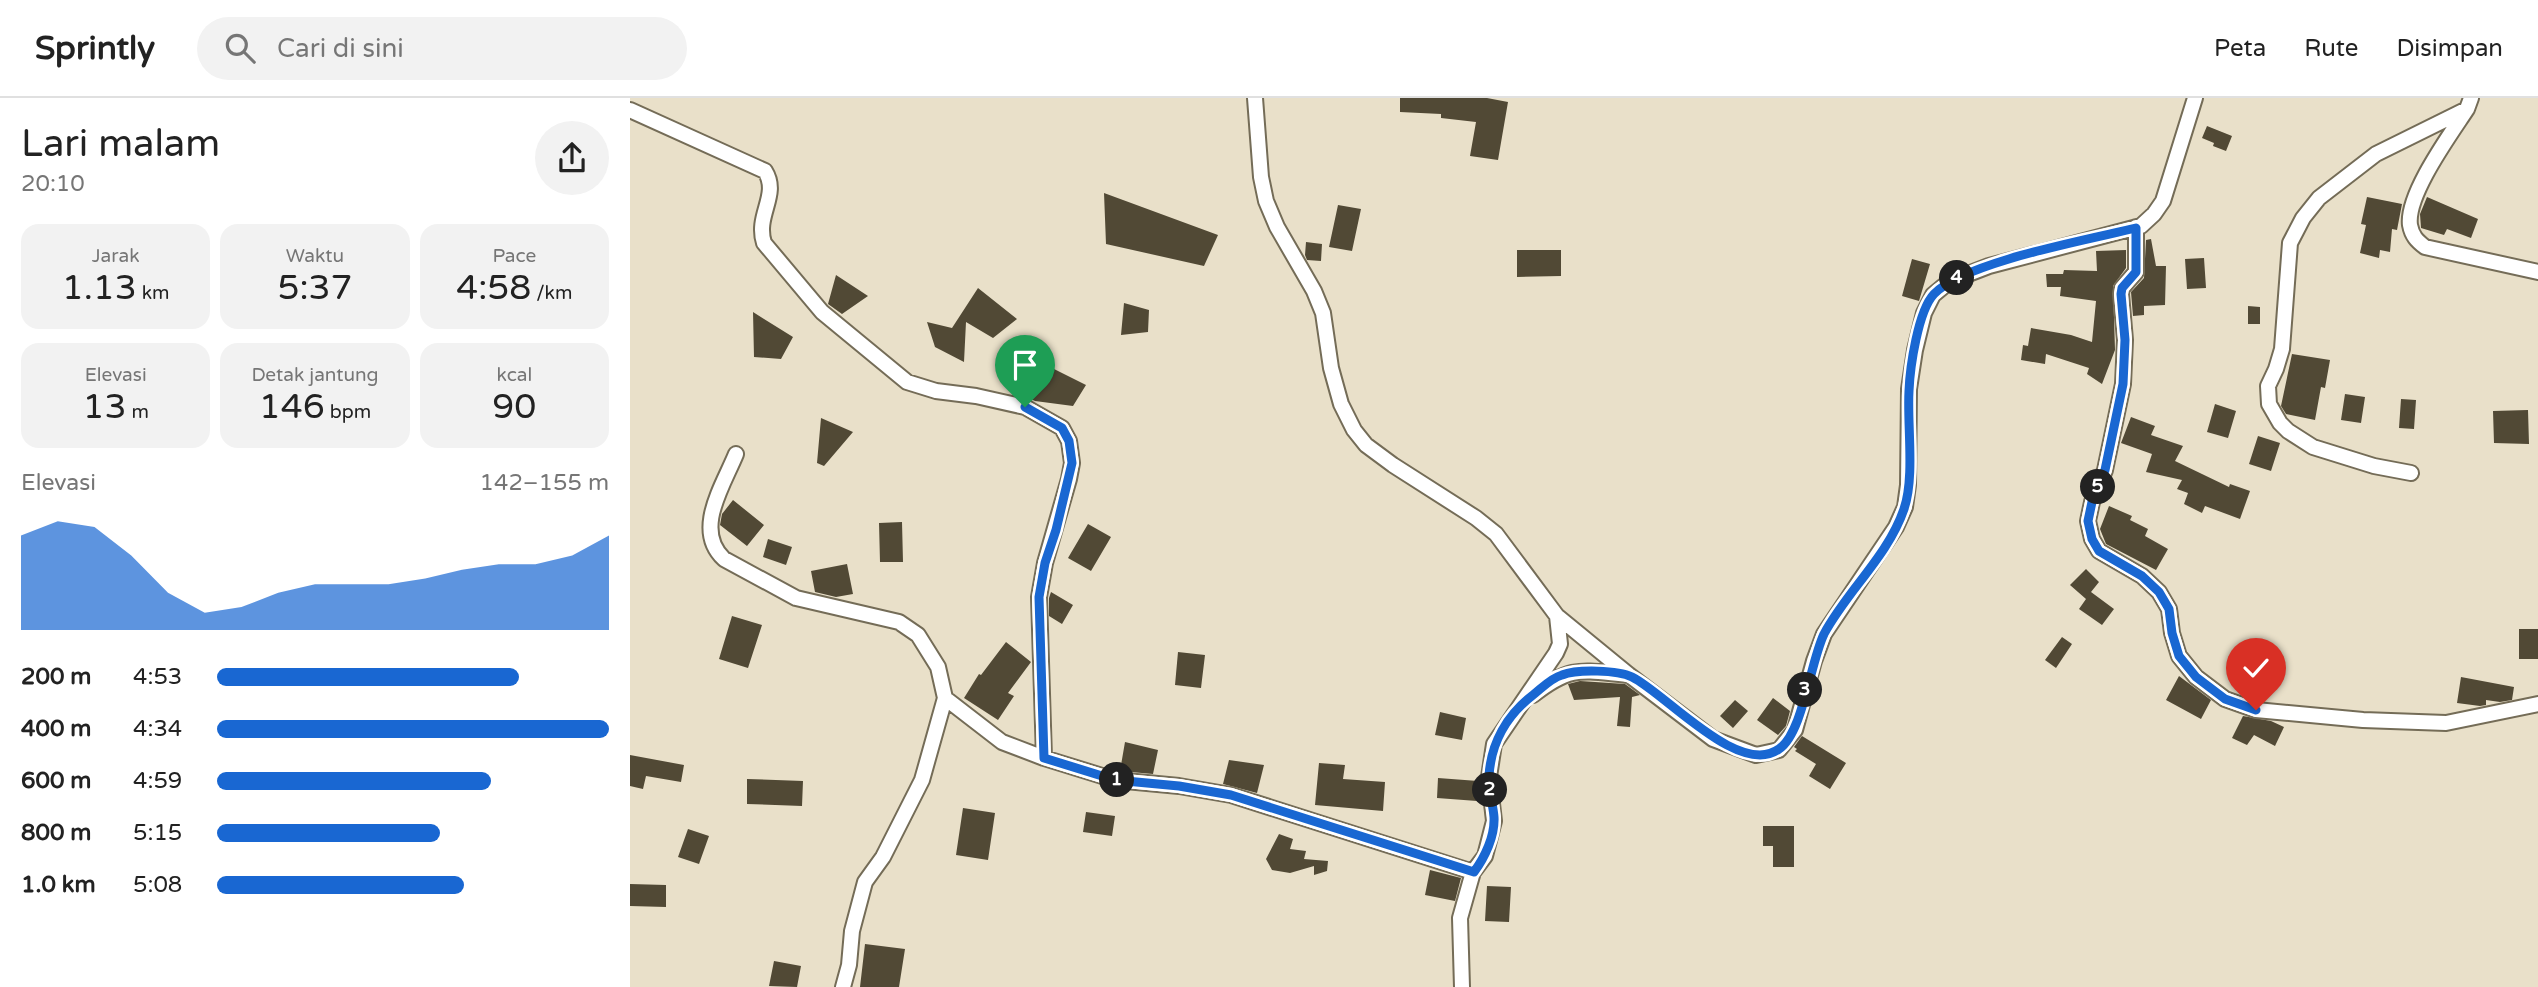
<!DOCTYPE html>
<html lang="id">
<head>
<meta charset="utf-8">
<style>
	body { margin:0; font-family:"Varela Round",sans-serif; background:#f2f2f2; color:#222; height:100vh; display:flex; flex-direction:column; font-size:26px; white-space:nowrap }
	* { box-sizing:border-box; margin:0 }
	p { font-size:23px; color:#767676 }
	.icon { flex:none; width:38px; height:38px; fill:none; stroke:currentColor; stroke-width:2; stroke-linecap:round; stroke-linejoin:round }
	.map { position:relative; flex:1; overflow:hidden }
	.details { display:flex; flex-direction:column; background:#fff; width:630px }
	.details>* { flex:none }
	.pin { position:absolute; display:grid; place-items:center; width:60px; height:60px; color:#fff; margin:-72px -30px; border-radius:50% 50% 50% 0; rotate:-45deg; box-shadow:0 0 7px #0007 }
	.pin .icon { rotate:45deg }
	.km { position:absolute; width:35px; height:35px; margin:-18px; border-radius:50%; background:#222; color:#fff; font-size:19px; line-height:35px; text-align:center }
	.round { display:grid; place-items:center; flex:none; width:74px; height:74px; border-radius:37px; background:#f2f2f2 }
	.summary { display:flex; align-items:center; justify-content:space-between; height:119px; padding:0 21px }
	h1 { font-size:38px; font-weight:600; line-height:52px }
	.stats { display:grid; grid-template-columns:repeat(3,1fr); gap:10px; height:119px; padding:7px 21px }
	.stats div { display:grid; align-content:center; border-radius:18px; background:#f2f2f2; text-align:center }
	.stats b { font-size:35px; font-weight:600 }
	.stats small { font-size:19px; font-weight:400 }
	.stats p { font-size:19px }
	.chart { height:196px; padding:14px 21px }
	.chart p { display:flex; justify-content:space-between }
	.chart svg { width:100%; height:126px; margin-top:7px; fill:#1967d2; opacity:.7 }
	ul { padding:0 21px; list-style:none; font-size:23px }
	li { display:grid; grid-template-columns:112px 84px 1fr; align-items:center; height:52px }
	li i { height:18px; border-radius:9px; background:#1967d2 }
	header { display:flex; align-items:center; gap:42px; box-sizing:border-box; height:98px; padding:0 35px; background:#fff; border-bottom:2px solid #e0e0e0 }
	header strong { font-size:33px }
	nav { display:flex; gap:38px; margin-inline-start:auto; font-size:24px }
	.search { width:490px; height:63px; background:#f2f2f2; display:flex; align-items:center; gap:18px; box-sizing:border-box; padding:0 24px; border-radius:38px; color:#767676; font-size:26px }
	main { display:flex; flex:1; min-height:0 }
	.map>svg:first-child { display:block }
</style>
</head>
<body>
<header>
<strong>Sprintly</strong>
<div class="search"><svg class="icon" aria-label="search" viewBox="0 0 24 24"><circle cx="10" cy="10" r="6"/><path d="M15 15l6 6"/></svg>Cari di sini</div>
<nav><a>Peta</a><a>Rute</a><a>Disimpan</a></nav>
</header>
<main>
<section class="details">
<div class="summary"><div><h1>Lari malam</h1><p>20:10</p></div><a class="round"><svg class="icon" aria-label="share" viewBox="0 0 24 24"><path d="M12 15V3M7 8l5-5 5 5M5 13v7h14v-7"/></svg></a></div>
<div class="stats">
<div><p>Jarak</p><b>1.13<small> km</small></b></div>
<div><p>Waktu</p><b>5:37</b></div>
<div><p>Pace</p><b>4:58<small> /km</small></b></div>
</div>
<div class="stats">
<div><p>Elevasi</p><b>13<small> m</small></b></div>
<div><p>Detak jantung</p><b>146<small> bpm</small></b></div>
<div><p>kcal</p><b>90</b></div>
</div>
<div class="chart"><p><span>Elevasi</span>142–155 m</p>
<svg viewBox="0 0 160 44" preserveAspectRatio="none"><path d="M0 44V11L10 6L20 8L30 18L40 31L50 38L60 36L70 31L80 28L90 28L100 28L110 26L120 23L130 21L140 21L150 18L160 11V44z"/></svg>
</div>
<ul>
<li><b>200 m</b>4:53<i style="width:77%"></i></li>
<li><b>400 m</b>4:34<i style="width:100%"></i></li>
<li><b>600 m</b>4:59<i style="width:70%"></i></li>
<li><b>800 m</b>5:15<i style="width:57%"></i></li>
<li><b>1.0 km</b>5:08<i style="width:63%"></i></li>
</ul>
</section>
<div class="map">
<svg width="1908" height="889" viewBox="0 0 1908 889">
	<rect width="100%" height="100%" fill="#e9e0c9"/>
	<!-- building -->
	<path fill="#514935" d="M770,0H857L878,4L868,62L840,58L846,24L811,20V16L770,14Z
		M1577,28L1602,38L1596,53L1583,48L1584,45L1572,40Z
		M474,95L588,137L574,168L476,146Z
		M1737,99L1772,106L1767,132L1762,131L1760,154L1750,152L1749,160L1730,155L1736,127L1731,126Z
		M1797,99L1848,121L1841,140L1817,131L1814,137L1791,130L1790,116Z
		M708,107L731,111L722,153L699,149Z
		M1521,141L1526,168H1536L1535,207L1514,208V217L1503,218L1501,194L1514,180L1516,142Z
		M676,144L692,146L691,163L677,162L675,157Z
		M887,152H931V178L887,179Z
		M1496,152V170L1483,188L1485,252L1472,286L1457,276L1459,270L1416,256L1415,266L1391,262L1393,247L1398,248L1401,230L1441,237L1462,244L1466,203L1430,198L1431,189H1417L1416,176H1433L1434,172L1467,173L1466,153Z
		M1574,160L1576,190L1557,191L1555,161Z
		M1282,161L1300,166L1289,203L1272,198Z
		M206,177L238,198L212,216L198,206Z
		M348,190L387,221L363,240L336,224L334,264L305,249L297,224L322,230Z
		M494,205L519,212L518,234L491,237Z
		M1618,208L1630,209V226H1618Z
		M123,214L163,239L151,261L124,259Z
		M1662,256L1700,262L1695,290L1691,289L1685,322L1656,316L1651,308Z
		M410,264L456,287L443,308L405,303L399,300Z
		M1715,296L1735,299L1731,325L1711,322Z
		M1771,301L1786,302L1784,331L1769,330Z
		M1585,306L1606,313L1598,340L1577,334Z
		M1898,312L1899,346L1864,345L1863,313Z
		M1501,319L1525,328L1521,337L1553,348L1545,363L1599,389L1600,386L1620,393L1610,421L1575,408L1572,415L1554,406L1558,395L1547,391L1552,382L1516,374L1522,356L1491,345Z
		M191,320L223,334L194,368L187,365Z
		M1628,338L1650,345L1641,373L1619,366Z
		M103,402L134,427L117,448L90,427L92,416Z
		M1479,408L1502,418L1500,422L1518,431L1515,438L1538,451L1526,472L1476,446L1470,431Z
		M272,424L273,464H250L249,425Z
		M458,426L481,439L461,473L438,460Z
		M138,441L162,449L156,467L133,459Z
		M217,466L223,496L206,499L185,494L181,473Z
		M1456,471L1469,484L1461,494L1484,511L1472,527L1449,511L1456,501L1440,487Z
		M421,494L443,507L432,526L419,518V500Z
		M102,518L132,527L118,570L89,561Z
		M1889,531H1908V561H1889Z
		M1432,539L1442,546L1426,570L1415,562Z
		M376,544L401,564L378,595L384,598L368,622L334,600L349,576L351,577Z
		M548,554L575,557L571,590L545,587Z
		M1549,578L1581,602L1571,621L1536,602Z
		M1831,579L1884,589L1882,602L1870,604L1856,602V607L1850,608L1827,605Z
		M950,583L995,586L1010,597L1002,599L1000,629L987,628L990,599L944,602L938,586Z
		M1143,600L1160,613L1156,628L1148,637L1127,622Z
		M1105,602L1118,613L1103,630L1090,618Z
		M810,614L836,620L832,642L805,637Z
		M1613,618L1641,623L1654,629L1645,648L1624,637L1617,647L1602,640Z
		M1172,638L1216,665L1200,691L1179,678L1186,666L1165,653L1167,651L1164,649Z
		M495,644L528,652L523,676L490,673Z
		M0,657L54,667L51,684L16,678L13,691L0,688Z
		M599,662L634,667L627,695L593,686Z
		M689,665L715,667L713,681L755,684L753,713L685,707Z
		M808,680L848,683L847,703L807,700Z
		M117,681L173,683L172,708L117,706Z
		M333,710L365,715L358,762L326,757Z
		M456,714L485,718L482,738L453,734Z
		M1133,728H1164V769H1143V748H1133Z
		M58,731L79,738L69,766L48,759Z
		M649,736L663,741L660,751L676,753L674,761L698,763L697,773L684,777V768L660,775L642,772L636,761Z
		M800,772L831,780L825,803L795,797Z
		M0,786L36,787V809L0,808Z
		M857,788L881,789L879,824L855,823Z
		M235,846L275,851L269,889H230Z
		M144,863L171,868L167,889L139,888Z"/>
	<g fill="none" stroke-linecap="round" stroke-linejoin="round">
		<defs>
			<path id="minor" d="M625,0L631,79L636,103L647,129L684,193L693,215L701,270L711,306L724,332L736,347L763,367L846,420L866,436L927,518L999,577L1083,641L1126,657L1149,652L1165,632L1184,563L1194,536L1266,429L1275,409L1278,387L1279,291L1285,252L1294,215L1303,197L1320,183L1359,168L1511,128L1524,116L1533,103L1565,0
				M1841,0L1837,11C1820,37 1776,97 1780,127C1782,138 1787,143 1795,149L1908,174
				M0,12L135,73C150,97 125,117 134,145L192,214L277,284L306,293L346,298L395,309L432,330L439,343L442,365L439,381L415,465L409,499L414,660
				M1506,129V174L1492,190L1491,196L1495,242L1493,286L1475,372L1462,404L1458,423L1462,441L1469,453L1512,478L1529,494L1539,511L1542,535L1549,558L1566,579L1595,601L1626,612L1733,622L1816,625L1908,606
				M106,356C93,388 63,432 94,461L166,500L269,524L288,537L308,569L315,600L372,644L414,660L485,682L549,688L601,697L843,774
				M1781,375L1744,368L1683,349L1658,333L1650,325L1639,306L1638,288L1646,271L1652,251L1660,145L1673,120L1689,100L1746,56L1837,11
				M903,597C942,566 953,573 999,577
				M213,889L219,867L222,833L235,784L253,759L292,682L315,600
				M832,889L830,820L843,774L855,758L864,723L859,679L864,646L926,555L930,546L927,518"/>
		</defs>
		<!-- minor casing -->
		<use href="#minor" stroke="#746c57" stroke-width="18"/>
		<!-- minor -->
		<use href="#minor" stroke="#fff" stroke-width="14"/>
	</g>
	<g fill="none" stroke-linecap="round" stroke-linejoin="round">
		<defs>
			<path id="route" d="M395,309L432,330L439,343L442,365L426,432L415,465L409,499L414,660L485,682L549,688L601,697L844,774C855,759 865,738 864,719C863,706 858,691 859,678C861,645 877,617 903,597C912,590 921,580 932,577C947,571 988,572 1002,579C1035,595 1109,680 1149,651C1173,635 1180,565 1194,536C1217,493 1258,458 1274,411C1285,379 1277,327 1279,293C1280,269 1288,213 1304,196C1334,164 1461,141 1506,130V174L1492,190L1491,196L1495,242L1493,286L1475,372L1462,404L1458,423L1462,441L1469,453L1512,478L1529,494L1539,511L1542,535L1549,558L1566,579L1595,601L1626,612"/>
		</defs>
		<!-- route casing -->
		<use href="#route" stroke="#fff" stroke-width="14"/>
		<!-- route -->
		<use href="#route" stroke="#1967d2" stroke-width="9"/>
	</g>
</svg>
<div class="pin" style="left:395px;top:309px;background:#1e9e55"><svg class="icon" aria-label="arrive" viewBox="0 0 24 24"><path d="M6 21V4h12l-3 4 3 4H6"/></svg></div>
<div class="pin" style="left:1626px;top:612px;background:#d93025"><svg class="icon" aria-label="check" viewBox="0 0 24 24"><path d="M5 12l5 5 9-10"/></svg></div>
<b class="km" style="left:487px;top:682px">1</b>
<b class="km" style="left:860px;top:692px">2</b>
<b class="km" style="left:1175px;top:592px">3</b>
<b class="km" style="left:1327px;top:180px">4</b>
<b class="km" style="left:1468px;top:389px">5</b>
</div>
</main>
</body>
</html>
